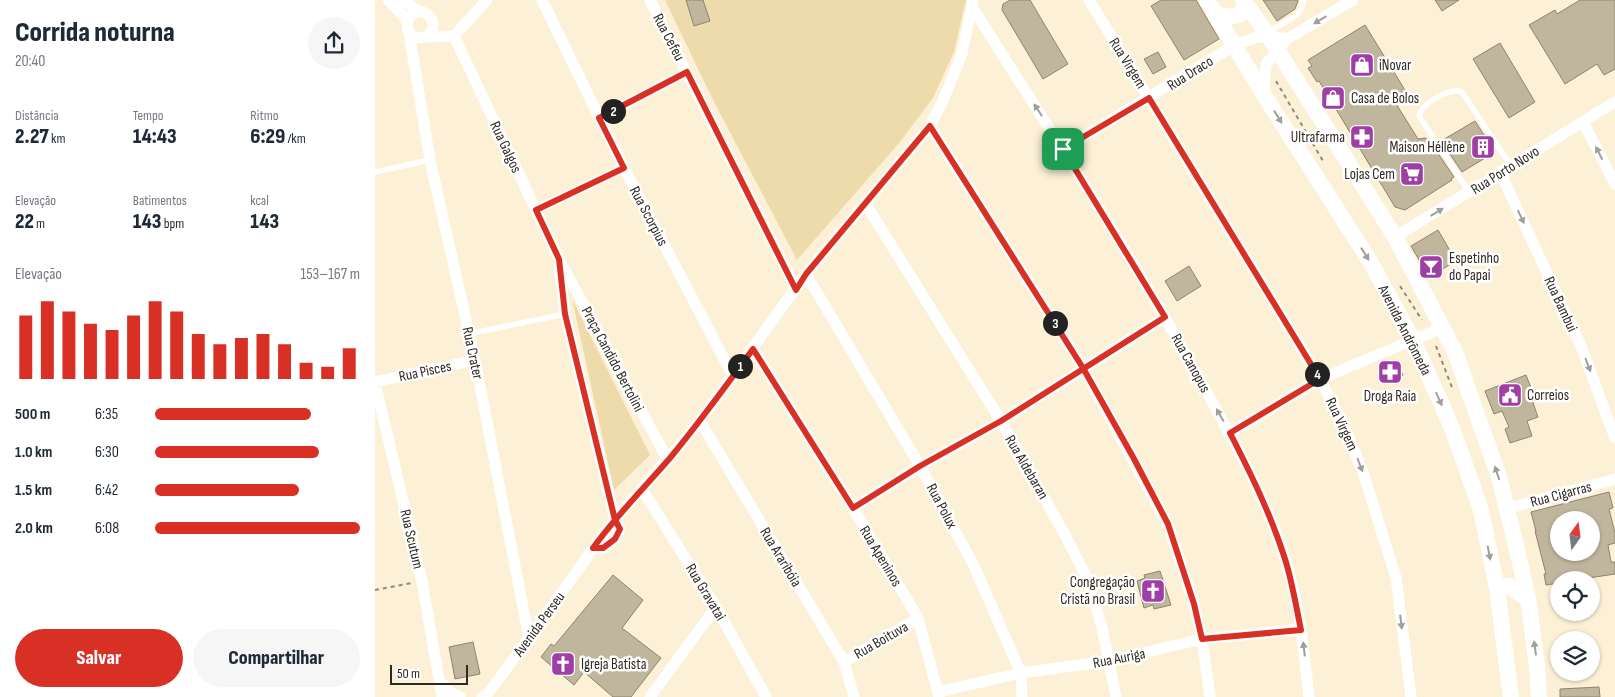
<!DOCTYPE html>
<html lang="pt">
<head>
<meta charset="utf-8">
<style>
	body { margin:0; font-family:"Sofia Sans Condensed",sans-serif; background:#f6f6f7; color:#1f2937; height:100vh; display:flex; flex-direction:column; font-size:19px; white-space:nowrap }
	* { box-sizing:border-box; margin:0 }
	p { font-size:16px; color:#747a83 }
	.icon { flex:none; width:28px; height:28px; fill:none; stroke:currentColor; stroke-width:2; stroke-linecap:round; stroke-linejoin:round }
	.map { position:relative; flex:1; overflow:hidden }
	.drawer { display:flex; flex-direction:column; background:#fff; width:375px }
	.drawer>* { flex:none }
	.needle { width:32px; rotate:14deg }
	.fabs { position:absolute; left:1175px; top:511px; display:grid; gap:10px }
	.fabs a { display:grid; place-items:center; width:50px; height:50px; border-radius:50%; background:#fff; box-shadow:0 1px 4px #0004; font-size:25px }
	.scale { position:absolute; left:15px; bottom:12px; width:78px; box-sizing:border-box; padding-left:5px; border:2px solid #2f2a21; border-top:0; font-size:14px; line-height:18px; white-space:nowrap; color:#2f2a21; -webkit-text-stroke:4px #fff; paint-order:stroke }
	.pin { position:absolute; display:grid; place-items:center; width:42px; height:42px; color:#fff; margin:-21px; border-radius:10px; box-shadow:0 2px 8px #0006 }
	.km { position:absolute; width:25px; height:25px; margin:-12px; border-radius:50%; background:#222; color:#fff; font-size:14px; line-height:25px; text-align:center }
	.round { display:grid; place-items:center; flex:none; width:52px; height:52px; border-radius:26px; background:#f6f6f7 }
	.overview { display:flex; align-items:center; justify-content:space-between; height:85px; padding:0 15px }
	h1 { font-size:28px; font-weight:800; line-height:38px }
	.figures { display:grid; grid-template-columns:repeat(3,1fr); gap:8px; height:85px; padding:5px 15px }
	.figures div { display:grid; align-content:center }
	.figures b { font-size:21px; font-weight:800 }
	.figures small { font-size:14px; font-weight:400 }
	.figures p { font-size:14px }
	.chart { height:140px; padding:10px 15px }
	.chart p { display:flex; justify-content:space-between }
	.chart svg { width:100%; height:90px; margin-top:5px; stroke:#d93025; stroke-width:6 }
	.action { display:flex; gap:10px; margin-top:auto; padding:10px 15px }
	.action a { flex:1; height:58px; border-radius:30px; background:#d93025; color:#fff; font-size:20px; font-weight:800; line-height:58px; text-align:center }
	.action a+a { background:#f6f6f7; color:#1f2937 }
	ul { padding:0 15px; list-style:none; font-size:16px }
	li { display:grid; grid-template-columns:80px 60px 1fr; align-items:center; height:38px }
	li i { height:12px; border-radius:6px; background:#d93025 }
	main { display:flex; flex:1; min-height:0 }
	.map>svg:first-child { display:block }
</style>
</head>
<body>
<main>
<section class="drawer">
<div class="overview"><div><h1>Corrida noturna</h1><p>20:40</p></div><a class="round"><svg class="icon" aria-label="share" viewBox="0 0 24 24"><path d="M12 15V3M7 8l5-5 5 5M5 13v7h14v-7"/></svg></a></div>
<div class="figures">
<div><p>Distância</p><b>2.27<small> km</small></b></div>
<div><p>Tempo</p><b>14:43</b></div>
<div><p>Ritmo</p><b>6:29<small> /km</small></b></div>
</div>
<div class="figures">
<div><p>Elevação</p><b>22<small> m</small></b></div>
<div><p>Batimentos</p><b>143<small> bpm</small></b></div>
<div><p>kcal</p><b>143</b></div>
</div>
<div class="chart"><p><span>Elevação</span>153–167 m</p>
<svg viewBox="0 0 160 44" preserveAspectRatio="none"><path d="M5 44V13M15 44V6M25 44V11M35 44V17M45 44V20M55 44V13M65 44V6M75 44V11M85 44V22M95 44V27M105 44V24M115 44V22M125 44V27M135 44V36M145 44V38M155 44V29"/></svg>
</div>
<ul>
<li><b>500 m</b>6:35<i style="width:76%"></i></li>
<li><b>1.0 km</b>6:30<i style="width:80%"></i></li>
<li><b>1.5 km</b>6:42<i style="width:70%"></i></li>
<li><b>2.0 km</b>6:08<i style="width:100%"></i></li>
</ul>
<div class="action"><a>Salvar</a><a>Compartilhar</a></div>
</section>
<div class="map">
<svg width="1240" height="697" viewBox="0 0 1240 697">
	<rect width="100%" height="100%" fill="#fcf1d7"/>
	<!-- green -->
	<path fill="#eedbac" d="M290,0H591L579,52L558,98L525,142L422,260L337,98Z
		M197,299L275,455L239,490Z"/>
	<!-- building -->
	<path fill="#c0b69d" stroke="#8e846c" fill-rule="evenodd" d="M311,0H328L335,21L319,26Z
		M635,0H655L693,64L668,79L627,10L628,4Z
		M786,0H821L844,39L809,60L776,6Z
		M888,0H923V1L920,9L902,21Z
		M1060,0H1084L1067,11Z
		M1205,0H1240V69L1229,75L1222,64L1190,84L1154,25L1180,10L1182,14Z
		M990,25L1033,95L1020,102L1043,139L1051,138L1056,147L1058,146L1079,177L1076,179L1077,180L1030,210L1020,207L944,81L942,82L933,68L937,66L933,60Z
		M1125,43L1160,102L1134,118L1098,59Z
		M783,52L791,67L778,74L769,59Z
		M1100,121L1120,152L1087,172L1066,141Z
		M1063,230L1081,261L1054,277L1036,246Z
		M814,266L826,286L802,301L790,281Z
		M1021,362L1028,375L1010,382L1003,369Z
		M1151,375L1160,398L1157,400L1163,417L1152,421L1157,436L1135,443L1130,429L1134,427L1127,411L1119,414L1110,391Z
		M1234,492L1238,508L1234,509L1240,533V543L1233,545L1236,562H1240V574L1200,580H1184V583L1171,585L1169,574H1171L1160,531H1161L1156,512ZM1202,516L1203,520H1216V552H1184V520Z
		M785,571L796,605L779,609L778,605L769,608L762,581L770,578L769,575Z
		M238,575L268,600L247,628L286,658L256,697H238L209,672L199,685L166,657L176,644L179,646Z
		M98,642L105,674L80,679L74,647Z
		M1224,687L1225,697H1185V689Z"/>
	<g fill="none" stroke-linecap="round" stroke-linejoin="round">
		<!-- path -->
		<path stroke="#928a79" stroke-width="2" stroke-dasharray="4 4" stroke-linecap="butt" d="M901,81L948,161
			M1025,286L1047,320
			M1061,346L1078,390
			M0,590L37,583"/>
		<!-- lane -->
		<path stroke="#fff" stroke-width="5.5" d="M893,31C906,24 929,17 928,0
			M224,118L312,72
			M0,172L55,160
			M1094,192L1044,116C1046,104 1076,86 1087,92L1136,166
			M161,210L249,168
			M93,334L190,314"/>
		<!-- street -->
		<path stroke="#fff" stroke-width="11" d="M13,0L32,20
			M27,0L46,12
			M167,0L249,168L358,376
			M275,0L421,289
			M714,0L945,379L970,428L988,472L1021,578L1036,697
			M597,7C675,130 755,252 825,380C857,438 890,495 910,559C924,603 929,651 934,697
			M32 25a13 13 0 1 1 26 0a13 13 0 1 1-26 0Z
			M34,33L55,160L100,360L154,638
			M79,36L184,259L293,460
			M79,36L112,0
			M50,37L79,36
			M889,95L891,64L912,39L978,0
			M1208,122L1240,184
			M555,126L708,368L793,525L819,604L827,639L835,697
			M688,149L860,45C883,36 888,34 912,39
			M1125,172L1206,346L1240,438
			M490,203L626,421L690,535L712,578L727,627L741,697
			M1020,237L1240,102
			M184,265L190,314L240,520L245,529L240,539L229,548H218
			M431,274L545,466L598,564L646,673L647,697
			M378,349L478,508L543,618L564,697
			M0,382L100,360
			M0,383L47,581L67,697
			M325,421L469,662L479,697
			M855,433L945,379L1067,328
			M267,489L341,607L391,697
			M478,508L545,466L626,421L790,317
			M1131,509L1240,479
			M469,662L543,618
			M65,681L75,692L85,697
			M563,692L646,673L734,661L827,639L926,629
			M107,697L111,696L154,638L232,529L325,421L431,274L555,126L567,103L587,54L598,0
			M275,697L341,607"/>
		<!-- secondary -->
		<path stroke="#fff" stroke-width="16" d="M832,0L889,95L996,263L1038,340L1077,428L1106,510L1122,588L1136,697
			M868,0L893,35L1020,237L1080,352L1124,477L1143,554L1153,599L1162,666L1164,697
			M839,13C851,17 867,20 871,5
			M1122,588L1134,586L1153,599"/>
	</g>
	<!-- one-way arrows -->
	<defs><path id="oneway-solid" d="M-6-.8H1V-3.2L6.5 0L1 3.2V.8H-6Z" transform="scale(1.25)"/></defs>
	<g fill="#a19f9b">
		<use href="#oneway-solid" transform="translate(945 20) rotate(149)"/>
		<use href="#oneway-solid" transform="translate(663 110) rotate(-123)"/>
		<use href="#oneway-solid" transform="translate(903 117) rotate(58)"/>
		<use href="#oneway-solid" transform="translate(1224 153) rotate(-117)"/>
		<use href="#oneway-solid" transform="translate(1062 212) rotate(-31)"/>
		<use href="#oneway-solid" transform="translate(1146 217) rotate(65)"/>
		<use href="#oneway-solid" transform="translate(990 254) rotate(58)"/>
		<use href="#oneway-solid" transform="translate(1213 365) rotate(69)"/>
		<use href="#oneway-solid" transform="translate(1064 399) rotate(66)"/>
		<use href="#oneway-solid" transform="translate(845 415) rotate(-120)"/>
		<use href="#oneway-solid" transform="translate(985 465) rotate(69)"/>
		<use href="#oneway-solid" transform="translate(1122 473) rotate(-108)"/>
		<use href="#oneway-solid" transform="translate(1114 553) rotate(79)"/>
		<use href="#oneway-solid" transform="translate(1026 622) rotate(83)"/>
		<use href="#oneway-solid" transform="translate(1160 648) rotate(-98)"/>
		<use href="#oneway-solid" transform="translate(929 649) rotate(-97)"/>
	</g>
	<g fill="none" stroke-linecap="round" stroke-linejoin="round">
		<defs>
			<path id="route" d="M688,149L790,317L626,421L545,466L478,508L378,349C351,386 324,423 295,458C269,488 241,516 218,548H228L240,539L245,529L240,520L190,314L184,259L161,210L249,168L224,118L312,72L421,290L431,274L555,126L708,368L758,457L793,524L819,604L827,639L926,630C921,606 917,581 910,559C896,515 876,474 855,433L945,379L774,98L688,149"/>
		</defs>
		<!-- route casing -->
		<use href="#route" stroke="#fff" stroke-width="10"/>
		<!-- route -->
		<use href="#route" stroke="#d93025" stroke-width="6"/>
	</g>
	<!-- icons -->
	<defs>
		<symbol id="shop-square" viewBox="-11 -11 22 22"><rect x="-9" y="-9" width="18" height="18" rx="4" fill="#9f3ea5" stroke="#fff"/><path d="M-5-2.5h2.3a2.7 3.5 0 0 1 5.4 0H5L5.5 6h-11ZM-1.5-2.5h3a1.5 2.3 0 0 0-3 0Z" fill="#fff"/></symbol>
		<symbol id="pharmacy-square" viewBox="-11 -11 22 22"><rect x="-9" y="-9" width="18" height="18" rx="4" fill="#9f3ea5" stroke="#fff"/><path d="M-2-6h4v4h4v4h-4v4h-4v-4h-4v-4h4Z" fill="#fff"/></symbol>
		<symbol id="building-square" viewBox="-11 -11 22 22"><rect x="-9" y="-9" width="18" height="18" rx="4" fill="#9f3ea5" stroke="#fff"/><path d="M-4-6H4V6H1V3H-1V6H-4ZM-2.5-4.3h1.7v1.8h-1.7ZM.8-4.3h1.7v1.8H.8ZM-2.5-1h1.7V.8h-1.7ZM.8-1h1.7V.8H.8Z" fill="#fff"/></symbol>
		<symbol id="supermarket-square" viewBox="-11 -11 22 22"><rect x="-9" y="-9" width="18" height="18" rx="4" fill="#9f3ea5" stroke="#fff"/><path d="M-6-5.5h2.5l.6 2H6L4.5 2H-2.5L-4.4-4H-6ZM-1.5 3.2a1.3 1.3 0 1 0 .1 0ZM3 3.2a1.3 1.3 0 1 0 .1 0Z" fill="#fff"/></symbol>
		<symbol id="bar-square" viewBox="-11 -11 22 22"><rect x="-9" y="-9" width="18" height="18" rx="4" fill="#9f3ea5" stroke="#fff"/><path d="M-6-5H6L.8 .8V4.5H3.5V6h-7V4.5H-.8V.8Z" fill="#fff"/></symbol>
		<symbol id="civic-square" viewBox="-11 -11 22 22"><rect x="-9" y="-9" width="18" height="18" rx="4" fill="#9f3ea5" stroke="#fff"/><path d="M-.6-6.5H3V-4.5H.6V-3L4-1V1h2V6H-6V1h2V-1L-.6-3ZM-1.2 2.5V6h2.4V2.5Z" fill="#fff"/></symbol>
		<symbol id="church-square" viewBox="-11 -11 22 22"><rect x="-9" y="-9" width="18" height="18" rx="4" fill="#9f3ea5" stroke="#fff"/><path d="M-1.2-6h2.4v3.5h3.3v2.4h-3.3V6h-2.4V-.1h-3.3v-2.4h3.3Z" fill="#fff"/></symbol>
	</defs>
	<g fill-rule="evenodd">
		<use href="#shop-square" x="973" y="51" width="28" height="28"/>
		<use href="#shop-square" x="944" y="84" width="28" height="28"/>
		<use href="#pharmacy-square" x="973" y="123" width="28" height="28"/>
		<use href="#building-square" x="1094" y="133" width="28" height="28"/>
		<use href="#supermarket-square" x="1023" y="160" width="28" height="28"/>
		<use href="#bar-square" x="1042" y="253" width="28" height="28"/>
		<use href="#pharmacy-square" x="1001" y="358" width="28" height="28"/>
		<use href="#civic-square" x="1121" y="381" width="28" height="28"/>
		<use href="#church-square" x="764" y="577" width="28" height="28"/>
		<use href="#church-square" x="174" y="650" width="28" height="28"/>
	</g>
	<g text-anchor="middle" stroke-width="5" stroke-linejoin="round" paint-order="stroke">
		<!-- street labels -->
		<g font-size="15" fill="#2f2a21" stroke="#fff">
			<text transform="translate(294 37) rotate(62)" y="5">Rua Cefeu</text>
			<text transform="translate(753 63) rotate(58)" y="5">Rua Virgem</text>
			<text transform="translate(815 73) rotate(-32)" y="5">Rua Draco</text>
			<text transform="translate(131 147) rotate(65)" y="5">Rua Galgos</text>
			<text transform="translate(1130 170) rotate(-32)" y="5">Rua Porto Novo</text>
			<text transform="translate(274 216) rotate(62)" y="5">Rua Scorpius</text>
			<text transform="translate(1186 304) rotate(65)" y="5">Rua Bambui</text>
			<text transform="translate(1030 330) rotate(63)" y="5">Avenida Andrômeda</text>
			<text transform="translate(98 353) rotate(78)" y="5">Rua Crater</text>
			<text transform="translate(238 359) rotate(62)" y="5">Praça Candido Bertolini</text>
			<text transform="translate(816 363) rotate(61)" y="5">Rua Canopus</text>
			<text transform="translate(50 371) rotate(-12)" y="5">Rua Pisces</text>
			<text transform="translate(967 424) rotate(65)" y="5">Rua Virgem</text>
			<text transform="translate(652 467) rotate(60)" y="5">Rua Aldebaran</text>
			<text transform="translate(1186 494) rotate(-15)" y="5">Rua Cigarras</text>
			<text transform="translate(567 506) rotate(62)" y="5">Rua Polux</text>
			<text transform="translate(37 539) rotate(77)" y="5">Rua Scutum</text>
			<text transform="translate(506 556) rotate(59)" y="5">Rua Apeninos</text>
			<text transform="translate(406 557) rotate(59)" y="5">Rua Araribóia</text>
			<text transform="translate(331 592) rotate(59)" y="5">Rua Gravatai</text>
			<text transform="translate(164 624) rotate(-54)" y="5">Avenida Perseu</text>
			<text transform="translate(506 640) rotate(-30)" y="5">Rua Boituva</text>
			<text transform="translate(744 658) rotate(-11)" y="5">Rua Auriga</text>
		</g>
		<!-- poi labels -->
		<g font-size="15" fill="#2f2a21" stroke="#fff" text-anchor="start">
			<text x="1004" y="70">iNovar</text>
			<text x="976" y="103">Casa de Bolos</text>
			<text x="970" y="142" text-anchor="end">Ultrafarma</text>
			<text x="1090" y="152" text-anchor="end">Maison Héllène</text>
			<text x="1020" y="179" text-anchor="end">Lojas Cem</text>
			<text x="1074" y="263">Espetinho<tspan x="1074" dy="17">do Papai</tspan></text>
			<text x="1152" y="400">Correios</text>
			<text x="1015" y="401" text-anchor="middle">Droga Raia</text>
			<text x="760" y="587" text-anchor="end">Congregação<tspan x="760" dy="17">Cristã no Brasil</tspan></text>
			<text x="206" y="669">Igreja Batista</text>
		</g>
	</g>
</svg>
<div class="fabs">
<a><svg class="needle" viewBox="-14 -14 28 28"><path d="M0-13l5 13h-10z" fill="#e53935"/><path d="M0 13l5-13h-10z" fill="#747a83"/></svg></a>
<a><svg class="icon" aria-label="locate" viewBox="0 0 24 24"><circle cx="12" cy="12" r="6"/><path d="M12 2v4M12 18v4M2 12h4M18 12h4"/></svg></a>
<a><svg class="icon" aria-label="layers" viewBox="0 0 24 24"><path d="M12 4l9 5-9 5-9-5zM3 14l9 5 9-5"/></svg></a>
</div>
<div class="scale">50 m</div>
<div class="pin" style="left:688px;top:149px;background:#1e9e55"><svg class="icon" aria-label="arrive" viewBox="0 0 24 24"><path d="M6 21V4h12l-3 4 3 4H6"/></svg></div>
<b class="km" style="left:365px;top:366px">1</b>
<b class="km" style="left:238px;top:111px">2</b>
<b class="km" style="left:680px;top:323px">3</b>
<b class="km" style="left:942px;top:374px">4</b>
</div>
</main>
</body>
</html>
